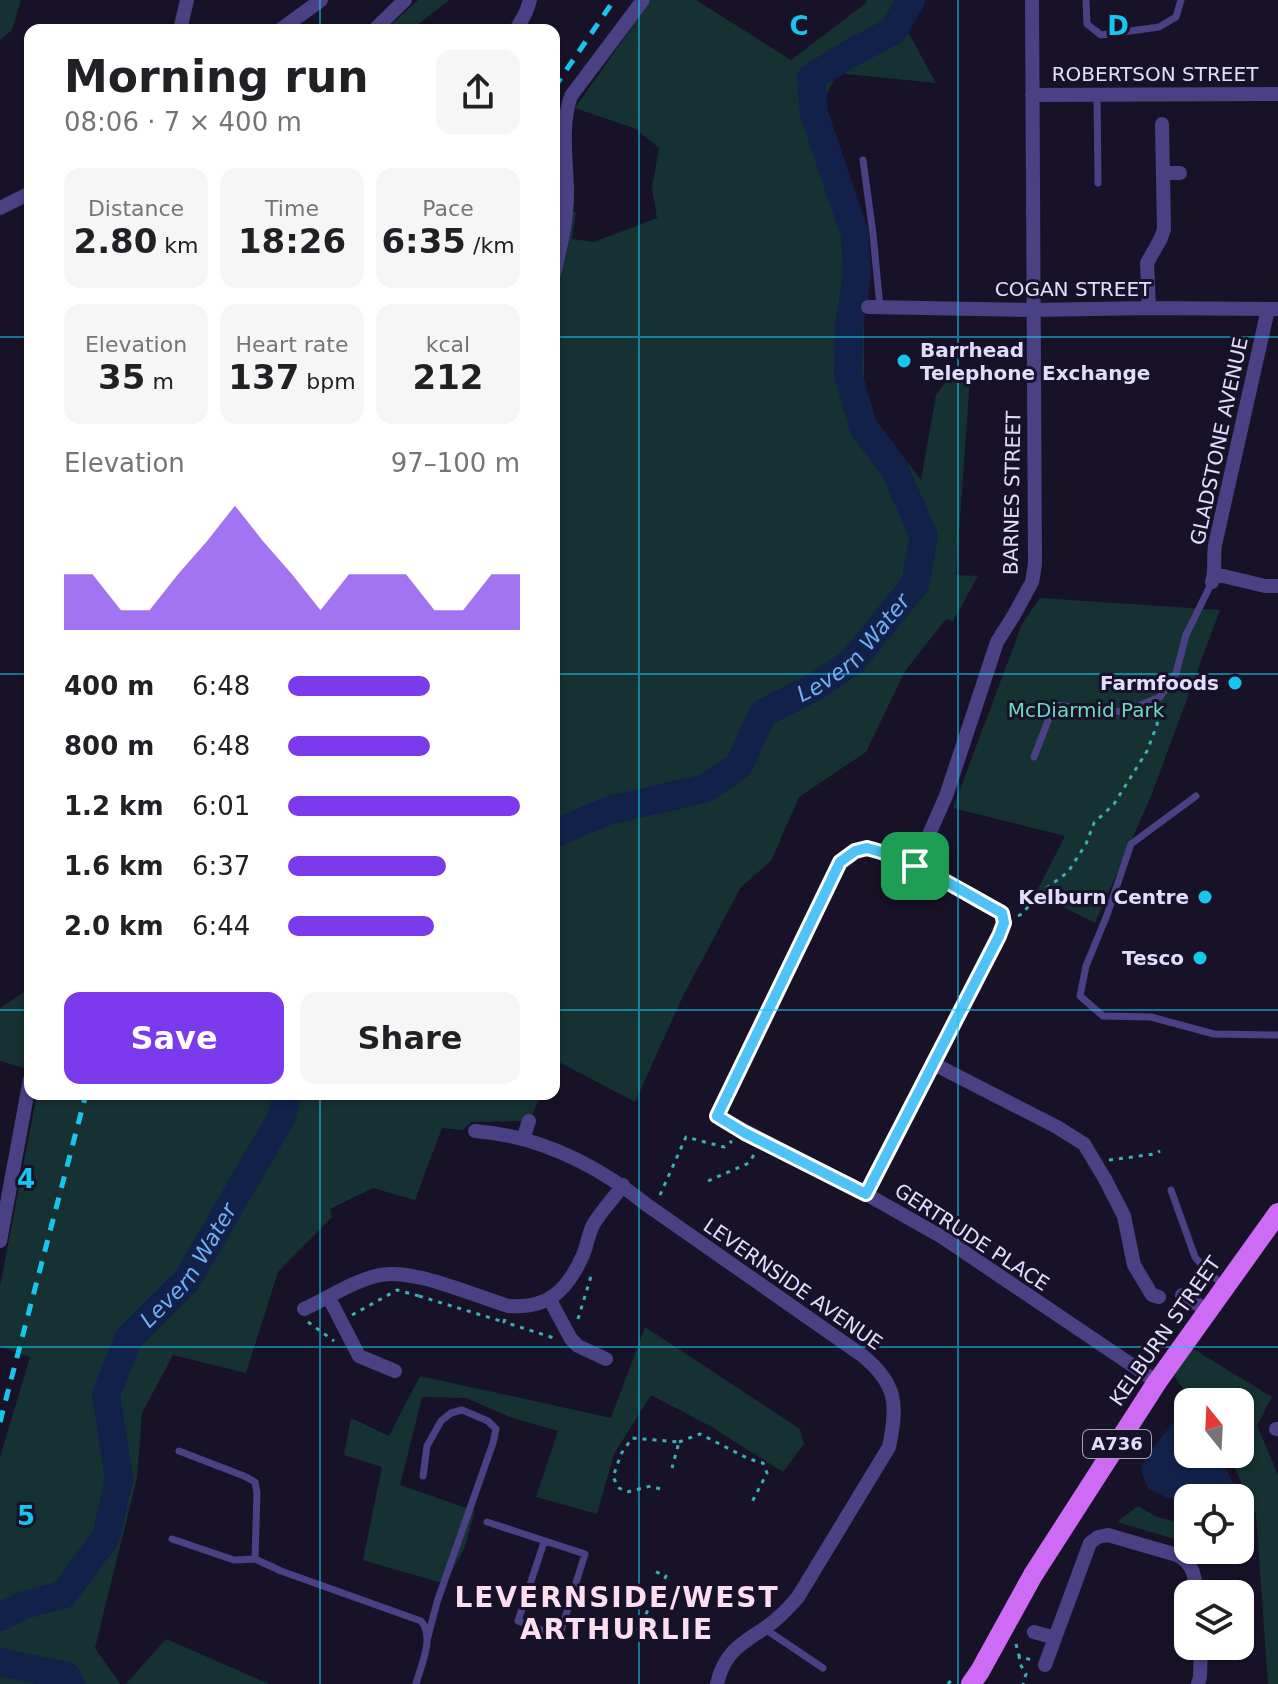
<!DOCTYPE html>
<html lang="en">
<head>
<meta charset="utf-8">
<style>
	body { margin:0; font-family:"DejaVu Sans",sans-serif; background:#f6f6f6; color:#202124; height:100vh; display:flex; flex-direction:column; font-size:30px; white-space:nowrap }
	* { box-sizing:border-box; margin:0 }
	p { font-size:26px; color:#757577 }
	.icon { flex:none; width:44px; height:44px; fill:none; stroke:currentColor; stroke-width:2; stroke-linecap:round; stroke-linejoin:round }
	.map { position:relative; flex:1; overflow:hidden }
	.panel { position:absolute; left:24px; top:24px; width:536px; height:1076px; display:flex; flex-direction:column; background:#fff; border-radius:16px; box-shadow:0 2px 6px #0004 }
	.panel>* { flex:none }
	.needle { width:52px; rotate:342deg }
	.controls { position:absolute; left:1174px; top:1388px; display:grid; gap:16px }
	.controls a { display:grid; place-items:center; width:80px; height:80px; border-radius:16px; background:#fff; box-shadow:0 2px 6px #0004; font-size:40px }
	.pin { position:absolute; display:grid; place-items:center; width:68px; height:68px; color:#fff; margin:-34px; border-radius:16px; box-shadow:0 4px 12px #0006 }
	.round { display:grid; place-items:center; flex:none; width:84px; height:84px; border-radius:16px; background:#f6f6f6 }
	.summary { display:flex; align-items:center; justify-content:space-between; height:136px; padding:0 40px }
	h1 { font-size:44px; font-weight:800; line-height:60px }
	.figures { display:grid; grid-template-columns:repeat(3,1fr); gap:12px; height:136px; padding:8px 40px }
	.figures div { display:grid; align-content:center; border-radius:16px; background:#f6f6f6; text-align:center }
	.figures b { font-size:34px; font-weight:800 }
	.figures small { font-size:22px; font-weight:400 }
	.figures p { font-size:22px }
	.chart { height:224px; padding:16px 40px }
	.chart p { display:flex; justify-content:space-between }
	.chart svg { width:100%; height:144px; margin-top:8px; fill:#7c3aed; opacity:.7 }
	.cta { display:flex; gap:16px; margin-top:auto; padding:16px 40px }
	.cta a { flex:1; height:92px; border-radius:16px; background:#7c3aed; color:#fff; font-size:32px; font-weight:800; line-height:92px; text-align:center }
	.cta a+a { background:#f6f6f6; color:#202124 }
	ul { padding:0 40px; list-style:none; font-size:26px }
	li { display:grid; grid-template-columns:128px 96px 1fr; align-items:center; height:60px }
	li i { height:20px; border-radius:10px; background:#7c3aed }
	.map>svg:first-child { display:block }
</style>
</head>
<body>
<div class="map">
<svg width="1278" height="1684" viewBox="0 0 1278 1684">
	<rect width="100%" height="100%" fill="#181229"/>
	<!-- green -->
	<path fill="#163132" d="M0,0H21L12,30L0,40Z
		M418,0H449L411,30H385Z
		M651,0H696L791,60L866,3L867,0H921L903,23L936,83L837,73L821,106L869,289L864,319V405L921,480L936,395L946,382L970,377L956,575L978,576L953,621L946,619L905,671L866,752L799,797L771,861L741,887L683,996L635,1102L559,1062L554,1071V212H576L572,239L594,242L657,218L652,188L659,148L636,129L575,108Z
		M1040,598L1220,610L1151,796L1095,923L1036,893L1065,836L953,808L1022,624Z
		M30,988V1070L0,1061V1008Z
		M37,1094H542L529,1121L471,1122L463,1130L442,1128L415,1200L373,1188L330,1209L332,1217L278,1272L246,1373L173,1355L142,1413L137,1478L95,1648L120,1684H0V1457L30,1357L0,1346V1286Z
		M645,1327L800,1429L804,1444L783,1472L710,1426L651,1395L614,1454L597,1514L536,1497L558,1431L510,1417L466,1398L422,1397L400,1485L475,1511L464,1549L445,1584L363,1560L382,1467L344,1455L351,1418L389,1436L420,1376L611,1418Z
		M1190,1347L1272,1397L1257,1425L1278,1475V1684H1268L1256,1514L1228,1454H1240V1402H1193L1174,1376Z
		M1138,1506L1157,1517L1188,1525V1529L1181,1541L1117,1522Z
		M166,1639L269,1684H126Z"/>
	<!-- water -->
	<path fill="#112149" d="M1188,1419V1454H1219L1233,1483L1232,1489L1216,1498L1188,1499L1168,1498L1149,1489L1144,1479L1141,1468L1147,1456L1171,1425Z"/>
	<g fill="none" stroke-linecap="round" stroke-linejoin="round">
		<!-- river -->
		<g stroke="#112149" stroke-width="28">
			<path id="s1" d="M554,834L607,811L706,788L739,765L763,713L815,687L852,662L915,584L924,536L893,466L864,429L848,374L849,327L857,274L855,235L814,114L811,78L849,54L893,31L911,0"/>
			<path id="s2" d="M0,1617L24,1605L63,1595L106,1537L119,1479L106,1394L128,1339L187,1280L281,1118L288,1094"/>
			<path d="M0,1662L66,1676L71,1684"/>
		</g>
		<!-- path -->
		<path stroke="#39b0b4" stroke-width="3" stroke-dasharray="4 6" stroke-linecap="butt" d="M1018,916L1022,914L1040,893L1068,872L1086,844L1094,823L1114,804L1147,751L1157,725L1159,710
			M1109,1160L1155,1154L1160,1151
			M708,1181L749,1163L755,1153
			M660,1195L686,1137L724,1147L732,1141
			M419,1296L504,1322
			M352,1315L397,1290L419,1296L420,1294
			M505,1319L504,1322L554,1338
			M578,1319L592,1273
			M308,1322L334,1341
			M679,1442L700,1434L749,1459L763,1463L767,1473L751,1504
			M660,1489L651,1486L627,1492L619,1488L613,1477L621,1454L632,1438L679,1442L672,1468
			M641,1630L638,1629L666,1576L654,1571
			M1016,1644L1019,1656L1031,1660
			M1019,1655L1020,1664L1026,1674L1023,1684
			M948,1684L954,1677"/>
		<!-- lane -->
		<path stroke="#4a4184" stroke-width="7" d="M1086,0L1087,24L1101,35L1159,27L1176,17L1181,0
			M1097,95L1098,183
			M863,160L873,234L880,307
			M1034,757L1054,705L1124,712L1160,697L1176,673L1186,635L1212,582
			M1196,796L1131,844L1107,915L1086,966L1080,996L1103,1016L1151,1017L1214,1034L1278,1035
			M1171,1190L1195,1257L1206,1270L1223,1285
			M179,1451L244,1476L255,1482L257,1493L255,1559
			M423,1476L427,1446L441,1421L451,1413L462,1410L488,1421L496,1429L493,1443L437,1602L428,1637
			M487,1522L585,1554L559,1637L518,1621L544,1542
			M172,1539L234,1560L255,1559L281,1571L421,1621C435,1637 421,1665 416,1684
			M765,1629L823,1668"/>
		<!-- street -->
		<path stroke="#4a4184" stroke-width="14" d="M180,30L187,0
			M280,30L321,0
			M374,30L405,0
			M516,30L526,12L530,0
			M1032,95L1278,94
			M1163,173H1180
			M0,208L30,193
			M554,274C560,248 567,222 567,195C567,162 560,127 571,96L643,0
			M868,307L1034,310L1149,308L1278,309
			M1149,308L1147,263L1161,238L1164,229L1162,124
			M1215,574L1265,586H1278
			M1212,582C1216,570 1213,558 1215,545L1268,309
			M915,866L946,796L997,642L1014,615L1032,582L1035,564L1032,0
			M932,1063L1057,1127L1084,1144L1105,1179L1124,1216L1134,1265L1152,1295L1159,1297
			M475,1131C540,1136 597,1165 647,1205L863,1356C897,1384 898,1405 889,1447L798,1597C788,1609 778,1619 765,1628C740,1644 724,1653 717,1684
			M523,1139L529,1121
			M866,1194L999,936L1004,923L1002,913L915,866L882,852L867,848L855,851L840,862L717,1116L866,1194L942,1237L1157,1382
			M0,1241L30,1079
			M1182,1295L1207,1310
			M329,1298L359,1356L395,1371
			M550,1300L571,1339L578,1346L606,1359
			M304,1309C331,1297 359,1276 389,1274C421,1272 476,1296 508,1306C548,1309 567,1291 583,1255C587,1246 588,1235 593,1225C601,1211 614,1198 623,1185
			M1276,1429H1278
			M1034,1632L1055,1638
			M1045,1665L1090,1543L1098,1537L1108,1535L1177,1555C1194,1564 1195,1577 1197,1594
			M1198,1684L1200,1677L1201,1646"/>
		<!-- primary -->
		<path stroke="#ce6bf5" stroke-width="20" d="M971,1684L980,1671L1033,1575L1157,1382L1278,1213"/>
		<!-- rail -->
		<path stroke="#16c6ef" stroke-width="5" stroke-dasharray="12 10" stroke-linecap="butt" d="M554,88L614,0
			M0,1422L86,1094"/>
	</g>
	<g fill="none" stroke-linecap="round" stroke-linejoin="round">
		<defs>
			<path id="route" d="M867,848C915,860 959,890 1002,913L1004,923L999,936L866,1194L745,1133L717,1116L840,862L855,851Z"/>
		</defs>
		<!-- route casing -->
		<use href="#route" stroke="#fff" stroke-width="16"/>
		<!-- route -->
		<use href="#route" stroke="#4fc3f7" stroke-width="10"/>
	</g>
	<!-- grid -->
	<path fill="none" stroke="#16c6ef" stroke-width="2" stroke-opacity="0.55" d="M320,0V30M639,0V1684M958,0V1684M0,337H30M554,337H1278M0,674H30M554,674H1278M0,1010H30M554,1010H1278M320,1094V1684M0,1347H1278"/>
	<!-- markers -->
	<g fill="#16c6ef" stroke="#181229" stroke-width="3">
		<circle cx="904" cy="361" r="8"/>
		<circle cx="1235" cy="683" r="8"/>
		<circle cx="1205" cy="897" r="8"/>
		<circle cx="1200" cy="958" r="8"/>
	</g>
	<g text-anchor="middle" stroke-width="6" stroke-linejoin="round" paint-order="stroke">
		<!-- shield labels -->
		<rect fill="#181229" stroke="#a6a0bd" stroke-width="2" x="1083" y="1430" width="68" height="28" rx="6"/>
		<g font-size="18" font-weight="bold" fill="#e3ddfd">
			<text x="1117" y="1450">A736</text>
		</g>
		<!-- street labels -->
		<g font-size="20" fill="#e3ddfd" stroke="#181229">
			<text x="1155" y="81">ROBERTSON STREET</text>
			<text x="1073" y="296">COGAN STREET</text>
			<text transform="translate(1219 441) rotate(-78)" y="7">GLADSTONE AVENUE</text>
			<text transform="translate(1012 493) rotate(-89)" y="7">BARNES STREET</text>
			<text transform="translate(972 1237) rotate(33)" y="7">GERTRUDE PLACE</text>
			<text transform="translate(793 1284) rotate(35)" y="7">LEVERNSIDE AVENUE</text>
			<text transform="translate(1165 1331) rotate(-55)" y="7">KELBURN STREET</text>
		</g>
		<!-- poi labels -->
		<g font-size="20" font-weight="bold" fill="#e3ddfd" stroke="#181229" text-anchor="end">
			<text x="920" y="357" text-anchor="start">Barrhead<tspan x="920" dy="23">Telephone Exchange</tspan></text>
			<text x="1219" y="690">Farmfoods</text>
			<text x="1189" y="904">Kelburn Centre</text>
			<text x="1184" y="965">Tesco</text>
		</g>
		<!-- park labels -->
		<g font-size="20" fill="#6cd9c8" stroke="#181229">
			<text x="1086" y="717">McDiarmid Park</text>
		</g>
		<!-- water labels -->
		<g font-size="22" font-style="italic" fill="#72adf5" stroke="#181229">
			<text dy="8" stroke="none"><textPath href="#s1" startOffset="370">Levern Water</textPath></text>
			<text dy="8" stroke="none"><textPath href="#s2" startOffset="440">Levern Water</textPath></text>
		</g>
		<!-- district labels -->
		<g font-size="28" font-weight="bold" letter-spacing="2" fill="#fddeef" stroke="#181229">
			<text x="617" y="1607">LEVERNSIDE/WEST<tspan x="617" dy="32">ARTHURLIE</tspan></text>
		</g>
	</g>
	<g font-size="26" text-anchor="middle" font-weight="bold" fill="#16c6ef" stroke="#181229" stroke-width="6" stroke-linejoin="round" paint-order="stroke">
		<text x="799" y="35">C</text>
		<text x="1118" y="35">D</text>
		<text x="26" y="1188">4</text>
		<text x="26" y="1525">5</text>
	</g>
</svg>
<div class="controls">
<a><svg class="needle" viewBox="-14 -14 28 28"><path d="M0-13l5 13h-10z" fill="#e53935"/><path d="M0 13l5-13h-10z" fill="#757577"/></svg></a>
<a><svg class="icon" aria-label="locate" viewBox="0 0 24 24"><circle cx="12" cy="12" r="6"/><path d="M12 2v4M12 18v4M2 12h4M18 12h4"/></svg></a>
<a><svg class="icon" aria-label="layers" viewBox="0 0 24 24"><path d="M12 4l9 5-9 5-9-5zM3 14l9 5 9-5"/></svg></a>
</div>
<div class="pin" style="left:915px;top:866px;background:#1e9e55"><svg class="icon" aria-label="arrive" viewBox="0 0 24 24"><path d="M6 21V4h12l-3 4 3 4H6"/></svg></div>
<section class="panel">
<div class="summary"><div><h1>Morning run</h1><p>08:06 · 7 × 400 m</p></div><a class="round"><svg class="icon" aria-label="share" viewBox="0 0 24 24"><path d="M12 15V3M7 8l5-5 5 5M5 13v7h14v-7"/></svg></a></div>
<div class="figures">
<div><p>Distance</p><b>2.80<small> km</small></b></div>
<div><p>Time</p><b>18:26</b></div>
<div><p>Pace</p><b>6:35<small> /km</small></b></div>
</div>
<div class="figures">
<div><p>Elevation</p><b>35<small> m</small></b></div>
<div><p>Heart rate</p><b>137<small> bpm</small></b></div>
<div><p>kcal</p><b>212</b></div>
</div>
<div class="chart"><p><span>Elevation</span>97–100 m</p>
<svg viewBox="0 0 160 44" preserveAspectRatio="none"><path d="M0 44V27L10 27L20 38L30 38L40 27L50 17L60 6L70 17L80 27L90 38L100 27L110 27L120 27L130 38L140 38L150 27L160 27V44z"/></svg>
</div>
<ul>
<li><b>400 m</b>6:48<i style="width:61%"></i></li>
<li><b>800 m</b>6:48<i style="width:61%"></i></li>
<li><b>1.2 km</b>6:01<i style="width:100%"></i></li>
<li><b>1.6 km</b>6:37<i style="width:68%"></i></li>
<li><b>2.0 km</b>6:44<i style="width:63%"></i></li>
</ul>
<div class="cta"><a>Save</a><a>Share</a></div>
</section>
</div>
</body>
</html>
